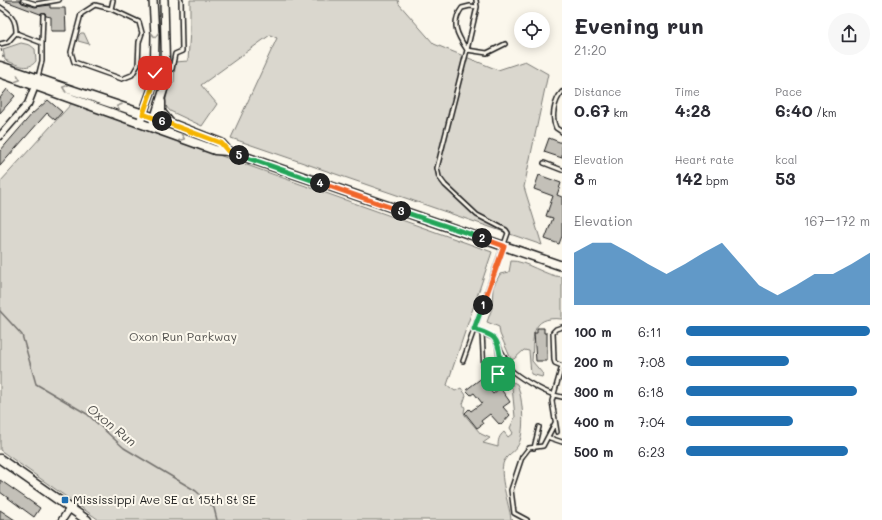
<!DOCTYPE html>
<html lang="en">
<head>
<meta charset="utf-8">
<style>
	body { margin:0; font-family:Mali,sans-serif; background:#f7f7f7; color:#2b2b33; height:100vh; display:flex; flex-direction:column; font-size:15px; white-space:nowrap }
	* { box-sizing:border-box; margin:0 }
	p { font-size:13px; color:#7c7c81 }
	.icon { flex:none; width:22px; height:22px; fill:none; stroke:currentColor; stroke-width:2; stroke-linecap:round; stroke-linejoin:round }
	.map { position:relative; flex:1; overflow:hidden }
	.sheet { display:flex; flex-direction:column; background:#fff; width:320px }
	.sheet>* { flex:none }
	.controls { position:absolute; left:514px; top:12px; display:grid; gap:8px }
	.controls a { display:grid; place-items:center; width:36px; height:36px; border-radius:50%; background:#fff; box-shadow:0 2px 10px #0003; font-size:20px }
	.pin { position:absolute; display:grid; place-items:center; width:34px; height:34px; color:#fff; margin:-17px; border-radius:8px; box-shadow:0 2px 6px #0006 }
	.km { position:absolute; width:20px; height:20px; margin:-10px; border-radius:50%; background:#222; color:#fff; font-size:11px; line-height:20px; text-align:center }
	.round { display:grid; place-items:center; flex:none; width:42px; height:42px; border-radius:21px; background:#f7f7f7 }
	.head { display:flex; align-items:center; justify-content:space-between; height:68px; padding:0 12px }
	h1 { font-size:22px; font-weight:700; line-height:30px }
	.metrics { display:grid; grid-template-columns:repeat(3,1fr); gap:6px; height:68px; padding:4px 12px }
	.metrics div { display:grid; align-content:center }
	.metrics b { font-size:17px; font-weight:700 }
	.metrics small { font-size:11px; font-weight:400 }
	.metrics p { font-size:11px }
	.chart { height:112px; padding:8px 12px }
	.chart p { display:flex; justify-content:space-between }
	.chart svg { width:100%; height:72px; margin-top:4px; fill:#1f6fb2; opacity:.7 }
	ul { padding:0 12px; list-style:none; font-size:13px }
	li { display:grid; grid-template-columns:64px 48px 1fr; align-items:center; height:30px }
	li i { height:10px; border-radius:5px; background:#1f6fb2 }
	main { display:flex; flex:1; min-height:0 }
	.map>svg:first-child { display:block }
</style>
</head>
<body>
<main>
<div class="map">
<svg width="562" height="520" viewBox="0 0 562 520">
	<rect width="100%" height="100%" fill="#fbf7ec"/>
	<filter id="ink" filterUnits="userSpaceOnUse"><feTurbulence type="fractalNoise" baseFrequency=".025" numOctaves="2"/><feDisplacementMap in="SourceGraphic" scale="8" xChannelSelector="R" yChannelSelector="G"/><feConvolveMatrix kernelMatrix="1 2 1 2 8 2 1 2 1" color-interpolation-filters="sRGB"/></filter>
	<g filter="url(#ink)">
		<!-- green -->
		<path fill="#dad7ce" stroke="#7b7a75" d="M190,0H398L399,4L434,44L498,70L525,61L548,74L524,187L542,245L231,138L277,38L270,35L201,85L217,104L202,126L170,111L165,105L169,83H174L175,62L188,61L190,30Z
			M81,33H84L89,44L78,41L79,35Z
			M21,43L30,45L35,49L36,61C28,72 16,64 5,60L3,49Z
			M72,103L492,252L447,385L455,391L461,388L466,395L463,404L465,408L464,412L465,415L481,434L490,438L483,443L498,447C498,440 499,436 504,432L508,437L513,433L510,428L515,417L512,387L513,382L517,384C523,398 526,434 517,447C514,452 507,455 504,461C498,475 509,503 511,519L513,520H99L0,450V182Z
			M511,261C525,260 545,276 562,277V319C528,315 534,340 532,361L543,374L542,377L531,374L529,351L524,350L514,359H511L500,334L499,327L487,322L492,308L493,287L500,274L509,272Z"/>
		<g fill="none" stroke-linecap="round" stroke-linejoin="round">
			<!-- stream -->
			<path stroke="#74726e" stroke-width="1.5" d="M0,311L22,335L36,384L87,414L124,448L196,491L214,508L217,520"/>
		</g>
		<!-- building -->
		<path fill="#c3c0b8" stroke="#1c1c1c" d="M3,0H20L22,3L35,7L50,5V8H65L66,31H51V17L46,16L45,13L40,14Z
			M7,89L15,96L0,113V98Z
			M48,100L62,112L55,120L47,113L0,166V151L32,114Z
			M549,138L562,143V158L544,152Z
			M539,175L561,183L557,195L562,197V236L559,244L545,239L553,218L546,216L553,196L534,189Z
			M537,328H544V333H547V361H536L534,333H537Z
			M483,377L486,381L484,383L493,394L500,388L508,399L510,402L503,407L510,415L501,425L500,423L499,424L490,414L481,421L483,424L477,428L465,413L469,409L471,411L482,403L474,393L471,395L466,390Z
			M0,480L40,508L34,517L0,492Z
			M0,510L15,520H0Z"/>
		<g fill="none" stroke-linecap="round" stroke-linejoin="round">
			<defs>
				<path id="service" d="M23,0L36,4L59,0
					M476,0L477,7L467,50L487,53L505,44
					M95,5L111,9L139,22L142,33L139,42L138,65L132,75L122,79L74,62L71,52L81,14Z
					M0,7C12,14 16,20 16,33L8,42L0,44
					M111,9L113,0
					M16,33L42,43V61L38,77
					M42,43L43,15
					M167,70L172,69L175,54L182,51L181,0
					M562,92C554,101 551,118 556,128L562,132
					M544,163L562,170
					M562,327L556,329L553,332L554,360L555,363L562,366
					M474,329L494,338L512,371C523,380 548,395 562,397
					M482,332L484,372L488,376L498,374L501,370L498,348
					M463,361L508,233L506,230L477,215L445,185L439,177L437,168L467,50C458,36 450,24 462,8L470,6L477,7
					M557,432L552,401L562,366
					M550,438L562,442
					M534,448L539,427
					M527,520L514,513L511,490L522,457L529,448L543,446L555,423"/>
				<path id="minor" d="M0,136L28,104L35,86
					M62,520L70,508"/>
				<path id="tertiary" d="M140,122L154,83L155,35L153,0
					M152,126L166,82L164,0"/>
				<path id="secondary" d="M0,66L170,123L221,143L228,151
					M0,73L215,150L228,151L562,266
					M161,102V112L170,123
					M0,459L87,520"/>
			</defs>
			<!-- service casing -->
			<use href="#service" stroke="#1c1c1c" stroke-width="6"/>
			<!-- minor casing -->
			<use href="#minor" stroke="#1c1c1c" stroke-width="9"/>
			<!-- tertiary casing -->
			<use href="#tertiary" stroke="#1c1c1c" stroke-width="10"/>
			<!-- secondary casing -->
			<use href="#secondary" stroke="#1c1c1c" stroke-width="11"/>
			<!-- path -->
			<path stroke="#1c1c1c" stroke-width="1" stroke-dasharray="3 3" stroke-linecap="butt" d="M1,49L4,60"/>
			<!-- service -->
			<use href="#service" stroke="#fbf7ec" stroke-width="3"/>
			<!-- minor -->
			<use href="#minor" stroke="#fbf7ec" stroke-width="6"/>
			<!-- tertiary -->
			<use href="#tertiary" stroke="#fbf7ec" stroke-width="7"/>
			<!-- secondary -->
			<use href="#secondary" stroke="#fbf7ec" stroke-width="8"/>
		</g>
		<!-- one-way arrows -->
		<defs><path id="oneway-chevron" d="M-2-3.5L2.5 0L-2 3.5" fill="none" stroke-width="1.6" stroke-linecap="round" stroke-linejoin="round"/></defs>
		<g stroke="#97948e">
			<use href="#oneway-chevron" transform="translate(155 35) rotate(88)"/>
			<use href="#oneway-chevron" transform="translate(18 79) rotate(19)"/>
			<use href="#oneway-chevron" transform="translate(65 88) rotate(-161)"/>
			<use href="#oneway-chevron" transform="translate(119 107) rotate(-161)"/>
			<use href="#oneway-chevron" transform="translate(182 138) rotate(21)"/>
		</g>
	</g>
	<g fill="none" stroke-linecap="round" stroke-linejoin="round" filter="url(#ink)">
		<defs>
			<path id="split-1" d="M483,305L474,329C480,331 490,334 494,338C500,345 503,367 498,374"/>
			<path id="split-2" d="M482,238L504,246L483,305"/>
			<path id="split-3" d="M401,211L482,238"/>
			<path id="split-4" d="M320,183L401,211"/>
			<path id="split-5" d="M239,155L320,183"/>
			<path id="split-6" d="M162,121L221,143L228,151L239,155"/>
			<path id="split-7" d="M155,73L154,83L143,114L162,121"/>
		</defs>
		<!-- split-1 casing -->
		<use href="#split-1" stroke="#fff" stroke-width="8"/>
		<!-- split-2 casing -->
		<use href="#split-2" stroke="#fff" stroke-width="8"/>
		<!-- split-3 casing -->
		<use href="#split-3" stroke="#fff" stroke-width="8"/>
		<!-- split-4 casing -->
		<use href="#split-4" stroke="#fff" stroke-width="8"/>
		<!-- split-5 casing -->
		<use href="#split-5" stroke="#fff" stroke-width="8"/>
		<!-- split-6 casing -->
		<use href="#split-6" stroke="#fff" stroke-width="8"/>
		<!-- split-7 casing -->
		<use href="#split-7" stroke="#fff" stroke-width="8"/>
		<!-- split-1 -->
		<use href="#split-1" stroke="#22a559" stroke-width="5"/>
		<!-- split-2 -->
		<use href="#split-2" stroke="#f0652b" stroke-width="5"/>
		<!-- split-3 -->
		<use href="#split-3" stroke="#22a559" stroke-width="5"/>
		<!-- split-4 -->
		<use href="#split-4" stroke="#f0652b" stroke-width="5"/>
		<!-- split-5 -->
		<use href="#split-5" stroke="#22a559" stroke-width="5"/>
		<!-- split-6 -->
		<use href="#split-6" stroke="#f5b400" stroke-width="5"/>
		<!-- split-7 -->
		<use href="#split-7" stroke="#f5b400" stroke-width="5"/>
	</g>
	<!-- markers -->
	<rect fill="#1f6fb2" stroke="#fbf7ec" stroke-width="1.5" x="61" y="496" width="8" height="8" rx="2"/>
	<g text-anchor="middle" stroke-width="4" stroke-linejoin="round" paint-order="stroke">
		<!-- park labels -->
		<g font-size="12" fill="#555451" stroke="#fbf7ec">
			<text x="183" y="341">Oxon Run Parkway</text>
		</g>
		<!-- poi labels -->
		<g font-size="12" fill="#1c1c1c" stroke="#fbf7ec" text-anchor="start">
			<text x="73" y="504">Mississippi Ave SE at 15th St SE</text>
		</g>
		<!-- water labels -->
		<g font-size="13" font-style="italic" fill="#575653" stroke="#fbf7ec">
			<text transform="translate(112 425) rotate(39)" y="5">Oxon Run</text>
		</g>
	</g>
</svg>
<div class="controls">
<a><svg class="icon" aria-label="locate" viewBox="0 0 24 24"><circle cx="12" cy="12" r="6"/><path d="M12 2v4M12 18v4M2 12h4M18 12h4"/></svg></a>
</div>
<div class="pin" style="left:498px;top:374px;background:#1e9e55"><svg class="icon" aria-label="arrive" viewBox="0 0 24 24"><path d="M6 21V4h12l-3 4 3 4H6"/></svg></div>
<div class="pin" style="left:155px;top:73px;background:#d93025"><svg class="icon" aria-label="check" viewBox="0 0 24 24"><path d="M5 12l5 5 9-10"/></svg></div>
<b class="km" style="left:483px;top:305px">1</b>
<b class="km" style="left:482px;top:238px">2</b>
<b class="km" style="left:401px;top:211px">3</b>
<b class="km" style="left:320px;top:183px">4</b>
<b class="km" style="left:239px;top:155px">5</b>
<b class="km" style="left:162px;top:121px">6</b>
</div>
<section class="sheet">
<div class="head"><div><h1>Evening run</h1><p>21:20</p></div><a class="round"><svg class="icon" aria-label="share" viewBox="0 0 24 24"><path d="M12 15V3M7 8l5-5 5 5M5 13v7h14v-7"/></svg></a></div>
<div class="metrics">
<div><p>Distance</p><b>0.67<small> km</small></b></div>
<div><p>Time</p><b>4:28</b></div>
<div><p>Pace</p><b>6:40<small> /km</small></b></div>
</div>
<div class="metrics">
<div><p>Elevation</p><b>8<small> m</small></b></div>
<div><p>Heart rate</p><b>142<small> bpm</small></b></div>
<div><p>kcal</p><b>53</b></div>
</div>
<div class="chart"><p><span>Elevation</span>167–172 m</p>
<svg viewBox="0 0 160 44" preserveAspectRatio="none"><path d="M0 44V12L10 6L20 6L30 12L40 19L50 25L60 19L70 12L80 6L90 19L100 32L110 38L120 32L130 25L140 25L150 19L160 12V44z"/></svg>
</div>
<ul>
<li><b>100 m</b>6:11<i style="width:100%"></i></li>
<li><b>200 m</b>7:08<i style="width:56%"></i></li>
<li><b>300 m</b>6:18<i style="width:93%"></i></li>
<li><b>400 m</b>7:04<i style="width:58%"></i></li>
<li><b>500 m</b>6:23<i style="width:88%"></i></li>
</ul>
</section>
</main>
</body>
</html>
